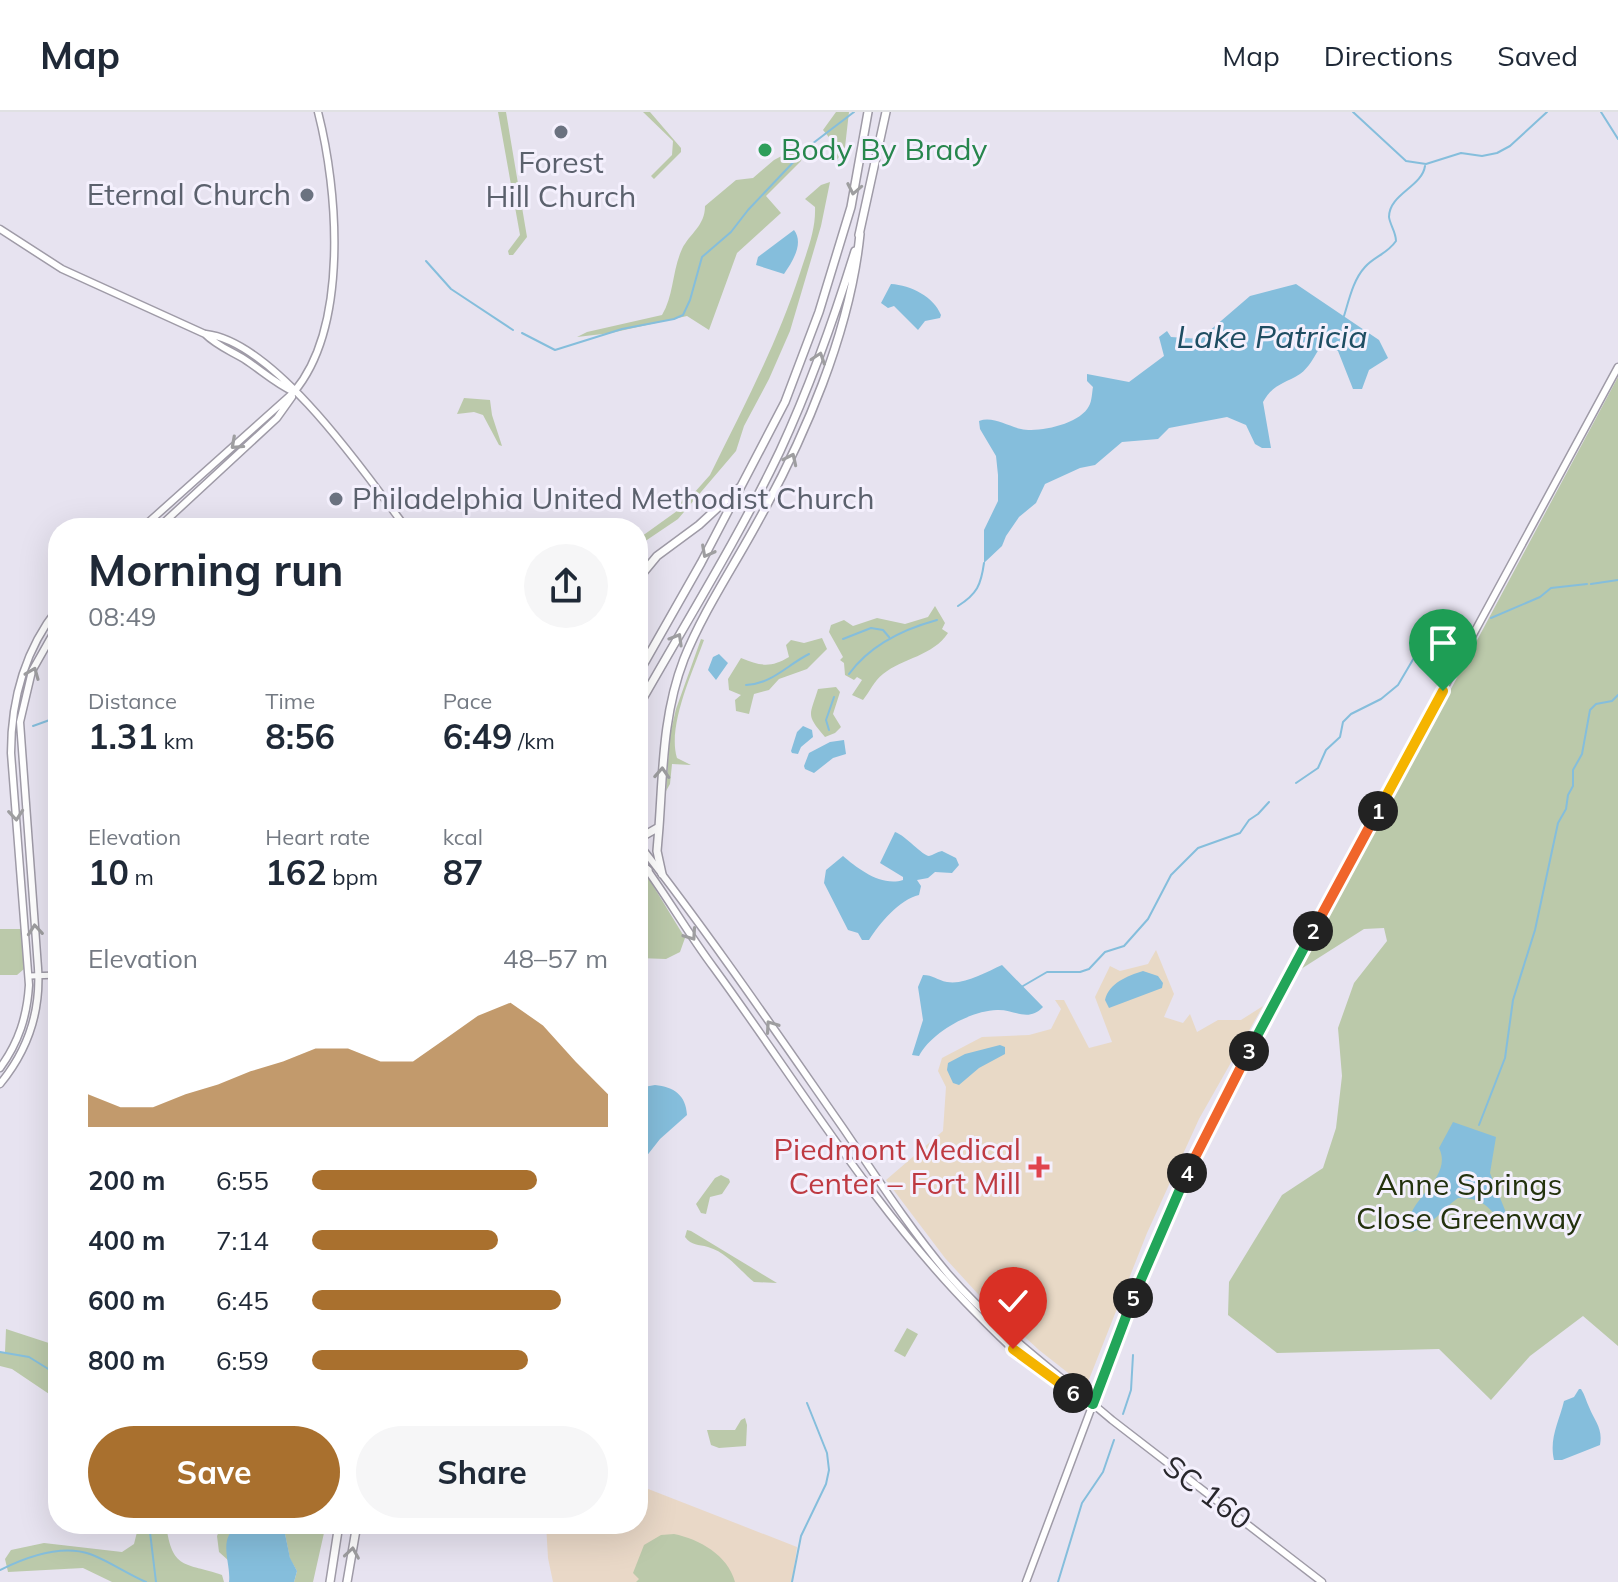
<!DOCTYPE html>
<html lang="en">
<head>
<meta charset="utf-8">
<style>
	body { margin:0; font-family:Mulish,sans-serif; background:#f6f6f7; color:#1f2937; height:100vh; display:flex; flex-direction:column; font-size:30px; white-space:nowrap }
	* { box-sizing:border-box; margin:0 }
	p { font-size:26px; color:#747a83 }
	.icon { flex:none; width:44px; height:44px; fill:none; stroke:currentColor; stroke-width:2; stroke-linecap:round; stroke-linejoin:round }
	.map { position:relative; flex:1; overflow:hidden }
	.sheet { position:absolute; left:48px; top:406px; width:600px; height:1016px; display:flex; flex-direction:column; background:#fff; border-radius:32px; box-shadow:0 8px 32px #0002 }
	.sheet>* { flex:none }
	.pin { position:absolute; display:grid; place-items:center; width:68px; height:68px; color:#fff; margin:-82px -34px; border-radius:50% 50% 50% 0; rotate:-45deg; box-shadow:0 0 8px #0007 }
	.pin .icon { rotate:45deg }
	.km { position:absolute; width:40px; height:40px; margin:-20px; border-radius:50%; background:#222; color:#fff; font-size:22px; line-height:40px; text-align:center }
	.round { display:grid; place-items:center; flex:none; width:84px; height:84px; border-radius:42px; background:#f6f6f7 }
	.overview { display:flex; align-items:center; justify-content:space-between; height:136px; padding:0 40px }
	h1 { font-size:44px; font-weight:700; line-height:60px }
	.metrics { display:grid; grid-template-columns:repeat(3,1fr); gap:12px; height:136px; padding:8px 40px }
	.metrics div { display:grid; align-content:center }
	.metrics b { font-size:34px; font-weight:700 }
	.metrics small { font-size:22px; font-weight:400 }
	.metrics p { font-size:22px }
	.chart { height:224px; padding:16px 40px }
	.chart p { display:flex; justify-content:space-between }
	.chart svg { width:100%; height:144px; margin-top:8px; fill:#a9702e; opacity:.7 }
	.button { display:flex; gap:16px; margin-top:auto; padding:16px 40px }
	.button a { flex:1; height:92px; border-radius:48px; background:#a9702e; color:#fff; font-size:32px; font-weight:700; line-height:92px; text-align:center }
	.button a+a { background:#f6f6f7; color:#1f2937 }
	ul { padding:0 40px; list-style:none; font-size:26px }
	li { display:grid; grid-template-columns:128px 96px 1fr; align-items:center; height:60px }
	li i { height:20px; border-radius:10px; background:#a9702e }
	header { display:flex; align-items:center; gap:48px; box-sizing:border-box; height:112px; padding:0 40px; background:#fff; border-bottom:2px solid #e0e1e3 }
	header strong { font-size:38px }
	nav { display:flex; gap:44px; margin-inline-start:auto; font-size:28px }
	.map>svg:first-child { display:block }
</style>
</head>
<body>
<header>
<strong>Map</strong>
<nav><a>Map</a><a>Directions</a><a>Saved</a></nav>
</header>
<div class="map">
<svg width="1618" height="1470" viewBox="0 0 1618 1470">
	<rect width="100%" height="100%" fill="#e7e3f0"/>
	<!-- education -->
	<path fill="#e9d8c7" d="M638,1373L797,1435L792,1470H553L548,1446L546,1412H638Z"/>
	<!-- medical -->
	<path fill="#e8d9c6" d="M1156,838L1174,882L1164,905L1183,911L1190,902L1197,920L1218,908H1241L1263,894L1199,1007L1147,1121L1086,1275L1039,1238L978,1182L945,1146L886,1068L943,1019L946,975L938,959L942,946L982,925L1029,923L1051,917L1061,897L1055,888H1064L1089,936L1112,930L1095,885L1110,854L1120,859L1148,852Z"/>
	<!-- green -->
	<path fill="#bbc9aa" d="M498,0H506L527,125L513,143H509L508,139L520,123Z
		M643,0H650L681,36V40L654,67L651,64L672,43L673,29Z
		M836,0H849L845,35L835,51L837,35L823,18Z
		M795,37L802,45L801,49L766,84L781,101L737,141L709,218L687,204L611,221L577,225L587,220L662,203C674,183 672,159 682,137C690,121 705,114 705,94L736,68L753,66L774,48Z
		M830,70L821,114L790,219L769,267L744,314L736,339L678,407L638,434V427L677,399L687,379L694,381L710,363C743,296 777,232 800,161C807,139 816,118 815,95L805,87L821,73Z
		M1618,265V1234L1583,1204L1530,1244L1491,1288L1439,1237L1277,1241L1228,1203L1229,1170L1282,1083L1323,1056L1336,1016L1342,964L1338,916L1354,871L1387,829L1384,816L1364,817L1301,857Z
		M464,286L490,288L492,303L502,334L499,333L483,303L474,300L457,302Z
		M935,494L945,511L942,517L948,521C933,544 903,546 883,562C874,569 870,579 863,588L852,583L862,568L857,565L854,568L845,563L844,551L840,548L843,545L829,520L831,513L844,508L853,514L877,506L905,512L928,505Z
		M822,526L827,537L807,557L779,567L769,578L754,582L749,602L736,599L735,588L741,583L729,578L728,567L741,546C760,554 771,556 789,545L786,533L791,528L804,531Z
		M701,527L704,528C693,559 667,614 677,646L691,653L672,652L670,672L666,679L670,623L676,597Z
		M836,575L840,580L833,602L841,615L835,621L825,625C805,602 810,604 818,577Z
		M638,759L649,767L685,826L680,840L666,847L638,846Z
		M0,817H22L24,857L17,863H0Z
		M721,1063L729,1067L730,1070L722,1082L710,1085L706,1102L701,1101L696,1092L715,1066Z
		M687,1118L691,1119L777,1171L754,1170C739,1158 728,1141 708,1135C698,1132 692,1134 685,1125Z
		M907,1216L918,1222L905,1245L894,1239Z
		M6,1217L58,1234V1288L12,1257L0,1254V1240H5Z
		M745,1306L747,1313L746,1334L719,1336L711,1333L707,1318H735L741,1308Z
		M139,1412H166C172,1459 185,1450 222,1463L224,1470H112L83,1456L8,1460L5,1447L11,1438L44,1431L122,1440L134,1432Z
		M222,1412H237C228,1427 226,1432 229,1449L219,1440L217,1424Z
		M283,1412H326L313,1470H294L297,1459L290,1447Z
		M674,1422C699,1427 728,1443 735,1470H636L639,1467L633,1461L644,1433L661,1423Z"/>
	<!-- water -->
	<path fill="#85bedc" d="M794,118C804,131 793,149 784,162L756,153L758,145Z
		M891,172C911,173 934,185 941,203L940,206L925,209L918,218L894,194L888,196L881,191Z
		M1296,172L1379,228L1388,246L1369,258L1362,277H1353L1338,239L1329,234H1321C1315,243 1309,256 1300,262C1284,272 1273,272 1263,290L1271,336H1262L1255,332L1246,313L1227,305L1169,316L1158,327L1122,330L1095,353L1080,356L1045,372L1036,391L1019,405L1006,424L1002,434L984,451V418L998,389V363L996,344L980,317L979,309C993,304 1007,314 1021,317C1039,321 1080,312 1089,294C1092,289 1092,280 1093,275L1087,269V262L1129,270L1164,244L1159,225L1167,219L1171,225L1200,227L1250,184Z
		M719,542L728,551L716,568L708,558L713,545Z
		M803,614L812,618L813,625L801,635L798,642L792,641L791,639L797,620Z
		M844,628L846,642L833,646L814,661L805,657L804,654L809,641L830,630Z
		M895,720C905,723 923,744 929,744C933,743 937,740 942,739L956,746L959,753L952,761L935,760L928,766L917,768L921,774L919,783C900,787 879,812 869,828H862L858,821L848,818L824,771L826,758L843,744C857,756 881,775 903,768V765L880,751Z
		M1002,853L1043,895C1028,911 1014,897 997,898C969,899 931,921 919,944L912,943L923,908L918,875L923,863C933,863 937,868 947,870C965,873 986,860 1002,853Z
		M1143,859L1158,864L1163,871L1162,876L1109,896L1105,888C1109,871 1127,864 1143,859Z
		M1000,933L1005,935V942L979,956L959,973L953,971L947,958L948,951L965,942Z
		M655,973C674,975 686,983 687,1003L660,1027L638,1055V976Z
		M1453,1010L1496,1025L1490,1061L1509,1108L1501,1110C1487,1093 1482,1086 1458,1086C1442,1097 1430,1117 1410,1120C1399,1091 1455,1068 1439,1036Z
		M1579,1277H1581C1585,1283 1586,1289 1589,1295C1595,1310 1603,1316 1600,1333L1562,1348H1554C1549,1326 1559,1310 1564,1289L1574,1285Z
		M237,1412H283L290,1446L297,1459L294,1470H229C231,1456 222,1436 229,1423C231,1419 235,1416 237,1412Z"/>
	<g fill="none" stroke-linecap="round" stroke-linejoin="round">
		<!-- stream -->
		<path stroke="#85bedc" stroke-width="2" d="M1353,0L1406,49L1426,52L1461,41L1482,44L1497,41L1510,34L1547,0
			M1601,0L1618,27
			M808,35L854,0
			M426,149L451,177L513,218
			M1344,204C1349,188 1353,168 1365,155C1375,144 1387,142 1396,129C1396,120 1390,113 1389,105C1389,82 1422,75 1425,54
			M522,221L555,238L622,217L674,207L683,203L690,188L702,145L731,120L748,98L801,42
			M1591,472L1618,468
			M958,494C977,482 981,473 984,451
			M1491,506L1540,485L1551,476L1587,472
			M843,527L871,516L883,518L889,525
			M849,562C870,533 904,517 937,508
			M746,573C772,572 787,553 809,542
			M33,614L58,605
			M829,618L826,608L834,585
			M1296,671L1318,656L1326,638L1340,625L1343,610L1351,602L1381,587L1398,573L1418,539L1440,527L1458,522
			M1023,874L1047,860H1080L1089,857L1105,840L1124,834L1148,807L1171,763L1198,736L1240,721L1249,708L1258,702L1269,690
			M1479,1013L1505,946L1513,888L1535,818L1558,711L1566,697L1568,683L1573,674V658L1582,642L1590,598L1596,592L1612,589L1618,583
			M0,1240L29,1245L58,1263
			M1123,1302L1131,1278L1133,1243
			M149,1412L156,1470
			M0,1458C26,1445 61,1432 90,1442C109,1449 127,1462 146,1470
			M792,1470L801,1424L826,1372L829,1358L827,1341L807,1291
			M1058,1470L1082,1391L1103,1360L1114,1328"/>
		<defs>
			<path id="minor" d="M29,864L58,863"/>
			<path id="major" d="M0,117L62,157L205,222C217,234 231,239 244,247C261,258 276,272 294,280
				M206,222C275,230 366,362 406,416
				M142,416L294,280C349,214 338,78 318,0
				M158,416L277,306L292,285
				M638,731C710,823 776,920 843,1016C877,1066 910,1117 949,1163C997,1218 1057,1261 1112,1308L1322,1470
				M638,745C665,781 687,820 714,856C798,971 874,1098 975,1200C1007,1233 1046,1271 1089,1290
				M0,956C19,930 27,904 29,873L11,641C11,587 24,539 58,496
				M0,972C28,938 41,901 38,856L20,610L32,559L58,513
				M1026,1470L1132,1188L1188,1058L1319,807L1618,255"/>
			<path id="highway" d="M859,123L886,0
				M638,467L657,444L699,413L739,376
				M638,562L701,451L785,290L819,200L851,95L868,0
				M638,595C686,510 738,427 780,339C810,274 834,207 855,139
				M659,715L657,739L662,762
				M638,727L659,715C663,658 663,601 684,547C703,500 732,457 756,413C804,327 850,221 860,122
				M638,751L648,758
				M330,1470L339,1412
				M347,1470L357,1412"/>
		</defs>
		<!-- minor casing -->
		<use href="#minor" stroke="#9f9ba7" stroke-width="8"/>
		<!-- major casing -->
		<use href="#major" stroke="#9f9ba7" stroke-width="9"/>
		<!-- highway casing -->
		<use href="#highway" stroke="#9f9ba7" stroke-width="10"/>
		<!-- minor -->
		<use href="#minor" stroke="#fff" stroke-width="5"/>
		<!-- major -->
		<use href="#major" stroke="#fff" stroke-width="6"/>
		<!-- highway -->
		<use href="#highway" stroke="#fff" stroke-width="7"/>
	</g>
	<!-- one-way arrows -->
	<defs><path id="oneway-chevron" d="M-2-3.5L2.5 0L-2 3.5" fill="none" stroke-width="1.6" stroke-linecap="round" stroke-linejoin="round" transform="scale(2)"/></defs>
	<g stroke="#9e9ea0">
		<use href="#oneway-chevron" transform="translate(854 77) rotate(101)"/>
		<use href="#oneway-chevron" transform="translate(819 246) rotate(-71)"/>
		<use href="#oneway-chevron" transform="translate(236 332) rotate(138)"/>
		<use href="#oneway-chevron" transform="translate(791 347) rotate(-65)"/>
		<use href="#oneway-chevron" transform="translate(707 440) rotate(118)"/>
		<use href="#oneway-chevron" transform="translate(677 527) rotate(-60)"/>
		<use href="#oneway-chevron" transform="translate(33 561) rotate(-68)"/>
		<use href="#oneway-chevron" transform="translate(662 661) rotate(-87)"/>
		<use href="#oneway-chevron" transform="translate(16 703) rotate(85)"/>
		<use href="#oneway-chevron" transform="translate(35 818) rotate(-95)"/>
		<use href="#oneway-chevron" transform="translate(691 823) rotate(55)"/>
		<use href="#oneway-chevron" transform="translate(771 914) rotate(-125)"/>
		<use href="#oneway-chevron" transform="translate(352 1441) rotate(-81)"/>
	</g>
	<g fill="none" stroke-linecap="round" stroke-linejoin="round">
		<defs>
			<path id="split-1" d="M1378,699L1443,579"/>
			<path id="split-2" d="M1313,819L1378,699"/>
			<path id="split-3" d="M1249,939L1313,819"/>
			<path id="split-4" d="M1187,1061L1249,939"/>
			<path id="split-5" d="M1133,1186L1187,1061"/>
			<path id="split-6" d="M1073,1281L1093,1292L1133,1186"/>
			<path id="split-7" d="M1013,1237L1073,1281"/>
		</defs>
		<!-- split-1 casing -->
		<use href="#split-1" stroke="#fff" stroke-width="16"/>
		<!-- split-2 casing -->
		<use href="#split-2" stroke="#fff" stroke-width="16"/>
		<!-- split-3 casing -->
		<use href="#split-3" stroke="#fff" stroke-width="16"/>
		<!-- split-4 casing -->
		<use href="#split-4" stroke="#fff" stroke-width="16"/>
		<!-- split-5 casing -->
		<use href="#split-5" stroke="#fff" stroke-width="16"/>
		<!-- split-6 casing -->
		<use href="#split-6" stroke="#fff" stroke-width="16"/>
		<!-- split-7 casing -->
		<use href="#split-7" stroke="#fff" stroke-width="16"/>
		<!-- split-1 -->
		<use href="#split-1" stroke="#f5b400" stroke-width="10"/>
		<!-- split-2 -->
		<use href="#split-2" stroke="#f0652b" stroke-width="10"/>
		<!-- split-3 -->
		<use href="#split-3" stroke="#22a559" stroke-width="10"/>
		<!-- split-4 -->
		<use href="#split-4" stroke="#f0652b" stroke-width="10"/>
		<!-- split-5 -->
		<use href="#split-5" stroke="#22a559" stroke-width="10"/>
		<!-- split-6 -->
		<use href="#split-6" stroke="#22a559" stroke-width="10"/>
		<!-- split-7 -->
		<use href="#split-7" stroke="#f5b400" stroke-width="10"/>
	</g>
	<!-- markers -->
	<g fill="#6b7280" stroke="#f4f0fd" stroke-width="3">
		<circle cx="561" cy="20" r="8"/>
		<circle cx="307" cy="83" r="8"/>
		<circle cx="336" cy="387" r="8"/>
	</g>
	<circle fill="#2e9e5b" stroke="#f4f0fd" stroke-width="3" cx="765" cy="38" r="8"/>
	<path fill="#e0444e" stroke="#f4f0fd" stroke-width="3" d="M1035 1043h8v8h8v8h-8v8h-8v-8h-8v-8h8z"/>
	<g text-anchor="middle" stroke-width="6" stroke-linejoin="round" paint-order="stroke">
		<!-- leisure labels -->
		<g font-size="30" fill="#27864d" stroke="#f4f0fd" text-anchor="start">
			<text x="781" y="48">Body By Brady</text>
		</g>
		<!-- worship labels -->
		<g font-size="30" fill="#5b616d" stroke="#f4f0fd">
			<text x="561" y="61">Forest<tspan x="561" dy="34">Hill Church</tspan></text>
			<text x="291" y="93" text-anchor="end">Eternal Church</text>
			<text x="352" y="397" text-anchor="start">Philadelphia United Methodist Church</text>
		</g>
		<!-- health labels -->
		<g font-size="30" fill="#be3a42" stroke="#f4f0fd" text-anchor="end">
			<text x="1021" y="1048">Piedmont Medical<tspan x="1021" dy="34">Center – Fort Mill</tspan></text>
		</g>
		<!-- park labels -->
		<g font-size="30" fill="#23320d" stroke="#f4f0fd">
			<text x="1469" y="1083">Anne Springs<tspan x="1469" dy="34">Close Greenway</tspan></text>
		</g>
		<!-- street labels -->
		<g font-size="30" fill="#28272c" stroke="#f4f0fd">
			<text transform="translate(1207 1381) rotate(37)" y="10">SC 160</text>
		</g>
		<!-- water labels -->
		<g font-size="32" font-style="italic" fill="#1e4d62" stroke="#f4f0fd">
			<text x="1272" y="236">Lake Patricia</text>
		</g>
	</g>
</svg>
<div class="pin" style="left:1443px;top:579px;background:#1e9e55"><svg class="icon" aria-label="arrive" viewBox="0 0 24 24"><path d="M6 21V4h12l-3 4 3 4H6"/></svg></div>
<div class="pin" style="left:1013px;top:1237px;background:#d93025"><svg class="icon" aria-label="check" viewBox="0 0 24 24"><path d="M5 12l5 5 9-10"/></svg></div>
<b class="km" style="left:1378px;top:699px">1</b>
<b class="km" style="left:1313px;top:819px">2</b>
<b class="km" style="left:1249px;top:939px">3</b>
<b class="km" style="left:1187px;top:1061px">4</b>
<b class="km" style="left:1133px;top:1186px">5</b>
<b class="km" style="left:1073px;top:1281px">6</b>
<section class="sheet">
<div class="overview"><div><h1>Morning run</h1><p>08:49</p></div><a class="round"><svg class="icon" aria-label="share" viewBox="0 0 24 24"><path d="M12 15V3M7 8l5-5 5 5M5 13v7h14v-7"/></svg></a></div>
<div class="metrics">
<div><p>Distance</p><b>1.31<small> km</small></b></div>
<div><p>Time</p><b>8:56</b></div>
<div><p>Pace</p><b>6:49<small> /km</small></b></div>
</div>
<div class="metrics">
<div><p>Elevation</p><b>10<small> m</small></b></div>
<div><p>Heart rate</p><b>162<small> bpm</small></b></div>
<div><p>kcal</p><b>87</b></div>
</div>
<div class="chart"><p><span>Elevation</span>48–57 m</p>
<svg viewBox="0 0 160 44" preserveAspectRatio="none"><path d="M0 44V34L10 38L20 38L30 34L40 31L50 27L60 24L70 20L80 20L90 24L100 24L110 17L120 10L130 6L140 13L150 24L160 34V44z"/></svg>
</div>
<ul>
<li><b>200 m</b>6:55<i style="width:76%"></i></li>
<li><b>400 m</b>7:14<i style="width:63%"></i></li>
<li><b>600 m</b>6:45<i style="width:84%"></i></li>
<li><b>800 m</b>6:59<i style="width:73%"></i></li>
</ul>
<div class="button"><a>Save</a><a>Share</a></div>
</section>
</div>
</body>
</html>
